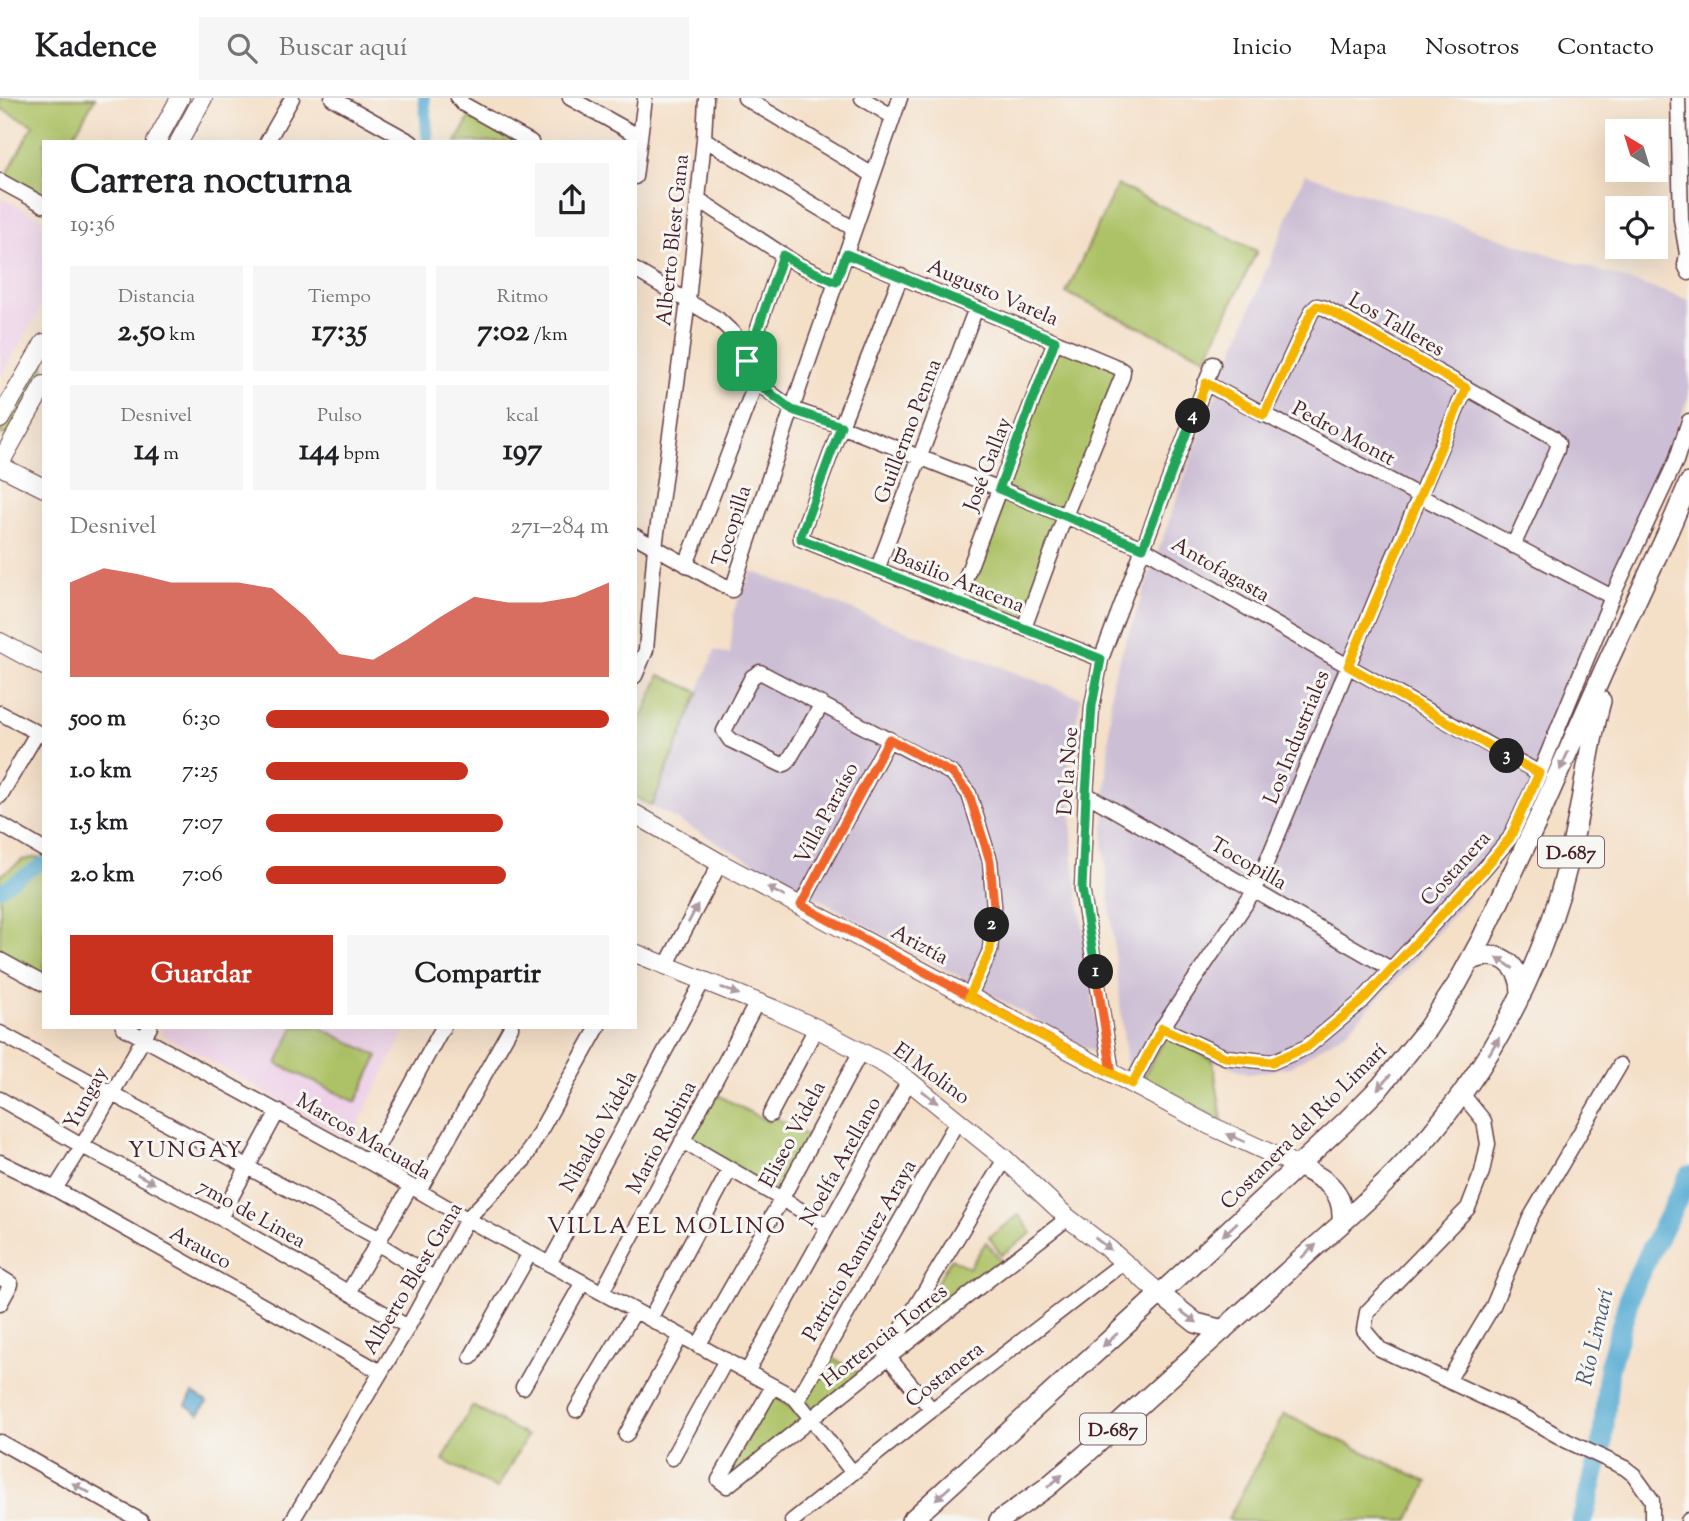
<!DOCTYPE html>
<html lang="es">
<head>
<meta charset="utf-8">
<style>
	body { margin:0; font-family:"Sorts Mill Goudy",serif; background:#f6f6f6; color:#202124; height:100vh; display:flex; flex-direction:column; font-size:26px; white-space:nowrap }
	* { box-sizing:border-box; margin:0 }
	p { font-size:23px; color:#757577 }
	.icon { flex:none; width:38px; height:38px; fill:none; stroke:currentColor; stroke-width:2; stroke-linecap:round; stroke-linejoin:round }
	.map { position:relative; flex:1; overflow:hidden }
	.drawer { position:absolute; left:42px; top:42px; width:595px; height:889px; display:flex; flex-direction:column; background:#fff; border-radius:0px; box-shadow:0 7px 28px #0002 }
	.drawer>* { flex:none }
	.needle { width:46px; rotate:322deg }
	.buttons { position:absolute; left:1605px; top:21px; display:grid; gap:14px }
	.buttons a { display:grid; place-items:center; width:63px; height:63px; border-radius:0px; background:#fff; box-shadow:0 7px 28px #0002; font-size:35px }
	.pin { position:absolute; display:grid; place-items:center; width:60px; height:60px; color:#fff; margin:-30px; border-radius:14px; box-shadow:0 4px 10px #0006 }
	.km { position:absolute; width:35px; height:35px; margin:-18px; border-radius:50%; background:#222; color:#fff; font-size:19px; line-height:35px; text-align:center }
	.round { display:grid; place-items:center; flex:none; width:74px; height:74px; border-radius:0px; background:#f6f6f6 }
	.overview { display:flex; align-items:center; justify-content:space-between; height:119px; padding:0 28px }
	h1 { font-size:38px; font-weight:800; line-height:52px }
	.figures { display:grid; grid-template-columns:repeat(3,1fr); gap:10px; height:119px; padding:7px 28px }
	.figures div { display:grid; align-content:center; border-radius:0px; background:#f6f6f6; text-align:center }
	.figures b { font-size:30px; font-weight:800 }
	.figures small { font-size:19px; font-weight:400 }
	.figures p { font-size:19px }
	.chart { height:196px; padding:14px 28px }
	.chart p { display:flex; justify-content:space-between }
	.chart svg { width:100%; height:126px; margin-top:7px; fill:#c8321e; opacity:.7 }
	.button { display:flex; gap:14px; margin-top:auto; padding:14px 28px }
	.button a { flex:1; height:80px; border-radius:0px; background:#c8321e; color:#fff; font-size:28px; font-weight:800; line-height:80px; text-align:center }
	.button a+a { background:#f6f6f6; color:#202124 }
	ul { padding:0 28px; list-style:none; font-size:23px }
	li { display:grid; grid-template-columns:112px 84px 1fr; align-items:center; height:52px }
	li i { height:18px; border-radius:9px; background:#c8321e }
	header { display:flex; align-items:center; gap:42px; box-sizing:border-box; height:98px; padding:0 35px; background:#fff; border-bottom:2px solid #e0e0e0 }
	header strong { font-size:33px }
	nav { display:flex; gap:38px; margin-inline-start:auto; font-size:24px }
	.search { width:490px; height:63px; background:#f6f6f6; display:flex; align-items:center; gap:18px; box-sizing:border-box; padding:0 24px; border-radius:0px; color:#757577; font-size:26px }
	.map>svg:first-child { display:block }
</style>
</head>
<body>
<header>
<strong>Kadence</strong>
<div class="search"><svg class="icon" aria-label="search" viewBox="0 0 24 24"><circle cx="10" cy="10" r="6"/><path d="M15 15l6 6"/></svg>Buscar aquí</div>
<nav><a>Inicio</a><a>Mapa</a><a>Nosotros</a><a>Contacto</a></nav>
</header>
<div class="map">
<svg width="1689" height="1423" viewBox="0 0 1689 1423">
	<rect width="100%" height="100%" fill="#f6f6f2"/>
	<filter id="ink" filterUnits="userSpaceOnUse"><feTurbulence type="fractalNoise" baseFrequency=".0143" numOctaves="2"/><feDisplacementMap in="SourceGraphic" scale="14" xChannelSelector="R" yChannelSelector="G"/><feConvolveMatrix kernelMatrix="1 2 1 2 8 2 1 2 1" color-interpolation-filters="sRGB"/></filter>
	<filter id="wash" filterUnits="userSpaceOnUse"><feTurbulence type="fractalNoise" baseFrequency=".00686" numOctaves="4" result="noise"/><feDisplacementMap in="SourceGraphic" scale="28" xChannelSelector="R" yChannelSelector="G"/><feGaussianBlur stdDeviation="1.57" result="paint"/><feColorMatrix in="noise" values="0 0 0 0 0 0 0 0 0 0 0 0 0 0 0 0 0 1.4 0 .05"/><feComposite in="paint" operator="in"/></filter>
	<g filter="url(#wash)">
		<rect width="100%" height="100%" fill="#f4dfc7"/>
		<!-- built -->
		<path fill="#eed0e8" d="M0,99L44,122V204L0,281Z
			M164,929H407L350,1043L194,953L161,936Z"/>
		<!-- industrial -->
		<path fill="#ccbed4" d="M1305,76L1689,202V297L1607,526L1549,645L1519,739L1400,878L1347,933L1290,969L1250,976L1213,962L1166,939L1143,980L1127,970L1103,745L1112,582L1200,336Z
			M752,473L1081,600L1069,659L1073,760L1101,958L652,708L715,552L730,557L734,512Z"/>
		<!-- green -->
		<path fill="#adc266" stroke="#7c7048" stroke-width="2" d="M0,0H95L70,44H44V90L40,96L6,78L33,27L0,10Z
			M471,17L518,44H456Z
			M1117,87L1257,153L1206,260L1066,195Z
			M1057,246L1122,273L1064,414L1003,389Z
			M44,254V274L9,336L2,337L0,331Z
			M1001,395L1062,419L1022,524L962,501Z
			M660,577L699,594L652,708L635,699V636Z
			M39,759L44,762V875L41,879L0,855V778L22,762Z
			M294,929H319L378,958L356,1004L277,966Z
			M1166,939L1213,962L1222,1023L1143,980Z
			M714,995L768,1024L773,1018L811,1040L779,1095L689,1043Z
			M1019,1117L1032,1135L1001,1157L989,1139Z
			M986,1144L1004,1166L901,1246L951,1160L969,1170Z
			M827,1256L861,1277L815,1314L803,1298Z
			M773,1298L793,1311L803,1323L730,1382L724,1378Z
			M472,1308L527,1338L497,1391L443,1362Z
			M1284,1316L1428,1384L1408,1423H1232L1228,1421Z"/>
		<!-- water -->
		<path fill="#57acd3" stroke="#50667f" stroke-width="2" d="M193,1295L207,1304L199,1316L186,1307Z"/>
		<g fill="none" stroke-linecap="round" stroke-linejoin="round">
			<!-- canal -->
			<path stroke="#57acd3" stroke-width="12" d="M424,0L428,44
				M0,792L44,764"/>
			<!-- river -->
			<path stroke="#57acd3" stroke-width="21" d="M1582,1423L1602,1348L1609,1269L1633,1188L1689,1078"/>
		</g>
	</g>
	<g filter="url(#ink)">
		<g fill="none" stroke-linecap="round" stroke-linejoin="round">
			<defs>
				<path id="minor" d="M332,0L411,44
					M458,0L463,6L531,44
					M570,0L640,39
					M745,0L873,77
					M862,0L893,19
					M1678,0L1681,121L1687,156L1685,167L1689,175
					M704,41L854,131
					M267,44L292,0
					M635,79L645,0
					M0,83L44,107
					M698,101L797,166L836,184
					M846,156L1117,269L1123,273L1122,279L1065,418L1024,530
					M635,172L718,221L734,236L756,284L792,311L841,328L1000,391L1143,450L1348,568L1539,675
					M901,178L841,328L801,437V441L1101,561
					M747,263L783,157
					M1205,285L1612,499
					M1264,317L1312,213L1317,208L1325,210L1553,339L1558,345L1557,352L1513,448
					M635,438L732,492L792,311L900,0
					M686,467L756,284
					M877,472L976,210
					M957,503L1055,243
					M635,578L646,552L655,449L688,203L704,41L706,0
					M822,606L787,665L782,667L730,642L724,633L752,579L760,574L953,676L969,696L990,763L994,808L990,853L969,899
					M0,615L44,638
					M1086,696L1391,871
					M0,698L37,635
					M0,726L44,752
					M801,807L889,641
					M0,862L44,886
					M666,868L720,765
					M123,929L369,1064L467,1121L795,1300L853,1375
					M1162,930L1225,959L1272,964L1307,949L1361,904L1483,772L1510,740L1536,684L1612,499L1676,363L1689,323
					M0,935L380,1141
					M1112,975L1082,791L1086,696L1092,609L1101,561L1213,266
					M1132,986L1162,930L1255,792L1391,465L1466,290
					M1462,996L1484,1023L1488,1046L1482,1074L1468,1110L1367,1214L1364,1232L1380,1251L1523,1318L1567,1343L1625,1370L1634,1377L1652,1402V1423
					M0,1001L82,1048L220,1120L408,1229
					M770,1017L816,930
					M682,1043L828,1128
					M0,1064L55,1091L381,1274
					M369,1064L443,929
					M55,1091L82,1048L150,929
					M419,1093L511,929
					M220,1120L278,1013
					M377,1145L435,1181
					M549,1166L703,883
					M0,1179L11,1186L0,1206
					M349,1193L411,1088
					M602,1194L757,904
					M650,1221L730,1071
					M698,1248L781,1102L861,953
					M886,1257L1005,1061
					M471,1259L530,1155
					M889,1260L932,1312
					M747,1274L909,983
					M1448,1283L1493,1208L1530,1120L1620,967
					M773,1288L719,1382L727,1388L880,1266L1068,1120
					M523,1289L583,1184
					M797,1303L958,1022
					M576,1312L635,1213
					M626,1337L681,1238
					M0,1344L141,1423
					M672,1360L726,1262
					M292,1423L408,1229L467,1121L524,1062L598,929
					M792,1423L932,1312L1124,1164
					M1688,1423L1689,1422"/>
				<path id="major" d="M156,44L180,0
					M179,44L203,0
					M0,321L44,245
					M0,365L44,287
					M0,368L44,390
					M0,544L44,568
					M635,716L720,765L1209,1027L1298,1068
					M635,855L774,911L816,930L886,967L909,983L1005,1061L1068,1120L1110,1152L1160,1196"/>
				<path id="highway" d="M1470,863C1498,849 1522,866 1521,897
					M1298,1068C1324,1081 1344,1090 1342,1123
					M1160,1196L1196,1225L1223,1232
					M911,1423L1160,1196L1345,1024L1381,988L1427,931L1457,886L1482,840L1539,719L1604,572L1668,434L1689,385
					M999,1423L1046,1390L1086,1356C1152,1295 1219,1235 1286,1175C1324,1140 1364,1108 1399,1071C1461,1007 1509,932 1541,850C1556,813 1567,776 1574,738C1584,693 1589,647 1601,603"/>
			</defs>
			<!-- minor casing -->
			<use href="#minor" stroke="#643c42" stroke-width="17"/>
			<!-- major casing -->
			<use href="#major" stroke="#643c42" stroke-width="20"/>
			<!-- highway casing -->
			<use href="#highway" stroke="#643c42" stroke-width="22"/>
			<!-- minor -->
			<use href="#minor" stroke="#fff" stroke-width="14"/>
			<!-- major -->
			<use href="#major" stroke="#fff" stroke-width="18"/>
			<!-- highway -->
			<use href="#highway" stroke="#fff" stroke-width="19"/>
		</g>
		<!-- one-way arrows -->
		<defs><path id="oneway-solid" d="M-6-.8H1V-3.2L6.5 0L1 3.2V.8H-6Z" transform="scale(1.75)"/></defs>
		<g fill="#ae9aa0">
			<use href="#oneway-solid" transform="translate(1564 663) rotate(114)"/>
			<use href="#oneway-solid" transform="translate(776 794) rotate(-152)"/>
			<use href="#oneway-solid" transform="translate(693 816) rotate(-62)"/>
			<use href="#oneway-solid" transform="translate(1505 865) rotate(-147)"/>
			<use href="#oneway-solid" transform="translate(730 893) rotate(21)"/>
			<use href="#oneway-solid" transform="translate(1494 948) rotate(-59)"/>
			<use href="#oneway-solid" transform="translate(1384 984) rotate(132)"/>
			<use href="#oneway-solid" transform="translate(930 999) rotate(39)"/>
			<use href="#oneway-solid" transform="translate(1236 1040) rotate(-156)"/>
			<use href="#oneway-solid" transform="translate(146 1081) rotate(28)"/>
			<use href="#oneway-solid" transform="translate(1230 1131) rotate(137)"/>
			<use href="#oneway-solid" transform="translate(1103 1146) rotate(37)"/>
			<use href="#oneway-solid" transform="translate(1309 1153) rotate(-42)"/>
			<use href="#oneway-solid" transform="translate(1189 1219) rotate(35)"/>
			<use href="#oneway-solid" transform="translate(1110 1242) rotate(138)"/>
			<use href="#oneway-solid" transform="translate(1055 1383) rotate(-40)"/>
			<use href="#oneway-solid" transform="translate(81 1390) rotate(-151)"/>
			<use href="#oneway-solid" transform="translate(943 1395) rotate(138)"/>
		</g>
	</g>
	<g fill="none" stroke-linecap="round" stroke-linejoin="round" filter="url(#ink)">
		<defs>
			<path id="split-1" d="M747,263L756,284L792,312L841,328L801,437V441L1101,561L1092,608L1086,696L1082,791L1096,874"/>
			<path id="split-2" d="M992,827L994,808L990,763L969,696L953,676L889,641L801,807L1112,975L1096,874"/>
			<path id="split-3" d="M992,827L990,853L969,899L1132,986L1162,930L1225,959L1272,964L1307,949L1361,904L1483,772L1510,740L1539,675L1507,658"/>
			<path id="split-4" d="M1193,318L1206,285L1264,317L1312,213L1317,208L1325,210L1466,290L1348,568L1507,658"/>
			<path id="split-5" d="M747,263L783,157L797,166L836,184L846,156L1055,243L999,391L1143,450L1193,318"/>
		</defs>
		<!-- split-1 casing -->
		<use href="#split-1" stroke="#fff" stroke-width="14"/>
		<!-- split-2 casing -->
		<use href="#split-2" stroke="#fff" stroke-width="14"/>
		<!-- split-3 casing -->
		<use href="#split-3" stroke="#fff" stroke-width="14"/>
		<!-- split-4 casing -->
		<use href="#split-4" stroke="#fff" stroke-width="14"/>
		<!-- split-5 casing -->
		<use href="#split-5" stroke="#fff" stroke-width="14"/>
		<!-- split-1 -->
		<use href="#split-1" stroke="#22a559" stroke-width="9"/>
		<!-- split-2 -->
		<use href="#split-2" stroke="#f0652b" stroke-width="9"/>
		<!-- split-3 -->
		<use href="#split-3" stroke="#f5b400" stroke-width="9"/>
		<!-- split-4 -->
		<use href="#split-4" stroke="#f5b400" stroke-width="9"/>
		<!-- split-5 -->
		<use href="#split-5" stroke="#22a559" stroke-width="9"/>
	</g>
	<g text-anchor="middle" stroke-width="6" stroke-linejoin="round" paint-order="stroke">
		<!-- shield labels -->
		<g fill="#f6f6f2" stroke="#7e6067" stroke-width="2">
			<rect x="1538" y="738.5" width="66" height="31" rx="5"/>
			<rect x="1080" y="1315.5" width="66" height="31" rx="5"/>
		</g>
		<g font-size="19" font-weight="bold" fill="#4a1f2b">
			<text x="1571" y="761">D-687</text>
			<text x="1113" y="1338">D-687</text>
		</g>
		<!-- street labels -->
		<g font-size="21" fill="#4a1f2b" stroke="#f6f6f2">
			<text transform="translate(672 142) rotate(-84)" y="7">Alberto Blest Gana</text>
			<text transform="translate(993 194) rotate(23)" y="7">Augusto Varela</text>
			<text transform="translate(1397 226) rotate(30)" y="7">Los Talleres</text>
			<text transform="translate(907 333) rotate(-69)" y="7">Guillermo Penna</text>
			<text transform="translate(1344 335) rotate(28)" y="7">Pedro Montt</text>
			<text transform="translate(987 366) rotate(-69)" y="7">José Gallay</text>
			<text transform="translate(731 428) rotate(-72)" y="7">Tocopilla</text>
			<text transform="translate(1221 471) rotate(30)" y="7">Antofagasta</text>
			<text transform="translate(959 482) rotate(22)" y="7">Basilio Aracena</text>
			<text transform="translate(1296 639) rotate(-68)" y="7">Los Industriales</text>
			<text transform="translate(1067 673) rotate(-86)" y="7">De la Noe</text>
			<text transform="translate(826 715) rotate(-62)" y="7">Villa Paraíso</text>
			<text transform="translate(1249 765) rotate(30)" y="7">Tocopilla</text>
			<text transform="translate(1455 770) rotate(-48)" y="7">Costanera</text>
			<text transform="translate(920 846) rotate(28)" y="7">Ariztía</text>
			<text transform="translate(932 975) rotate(36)" y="7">El Molino</text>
			<text transform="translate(85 1000) rotate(-61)" y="7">Yungay</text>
			<text transform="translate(1303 1028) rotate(-45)" y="7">Costanera del Río Limarí</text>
			<text transform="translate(598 1033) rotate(-61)" y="7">Nibaldo Videla</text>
			<text transform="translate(792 1036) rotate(-62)" y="7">Eliseo Videla</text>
			<text transform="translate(364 1038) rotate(30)" y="7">Marcos Macuada</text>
			<text transform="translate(661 1039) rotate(-62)" y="7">Mario Rubina</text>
			<text transform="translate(840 1063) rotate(-61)" y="7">Noelfa Arellano</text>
			<text transform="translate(252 1115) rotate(29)" y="7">7mo de Linea</text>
			<text transform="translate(201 1149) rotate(29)" y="7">Arauco</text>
			<text transform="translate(859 1152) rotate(-60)" y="7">Patricio Ramírez Araya</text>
			<text transform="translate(412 1180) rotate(-59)" y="7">Alberto Blest Gana</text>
			<text transform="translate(884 1237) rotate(-38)" y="7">Hortencia Torres</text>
			<text transform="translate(944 1276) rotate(-38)" y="7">Costanera</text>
		</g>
		<!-- neighbourhood labels -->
		<g font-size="23" letter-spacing="2" fill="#4a1f2b" stroke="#f6f6f2">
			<text x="186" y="1059">YUNGAY</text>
			<text x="667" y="1135">VILLA EL MOLINO</text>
		</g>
		<!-- water labels -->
		<g font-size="23" font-style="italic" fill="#4f576e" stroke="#f6f6f2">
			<text transform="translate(1594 1239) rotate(-77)" y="8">Río Limarí</text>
		</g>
	</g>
</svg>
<div class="buttons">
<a><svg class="needle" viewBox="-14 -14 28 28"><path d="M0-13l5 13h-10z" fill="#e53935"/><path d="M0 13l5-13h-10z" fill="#757577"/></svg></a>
<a><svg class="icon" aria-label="locate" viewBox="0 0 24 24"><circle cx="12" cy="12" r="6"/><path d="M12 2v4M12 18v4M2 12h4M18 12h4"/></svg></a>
</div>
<div class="pin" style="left:747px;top:263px;background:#1e9e55"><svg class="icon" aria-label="arrive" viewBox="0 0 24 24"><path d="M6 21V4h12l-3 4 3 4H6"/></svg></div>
<b class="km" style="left:1096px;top:874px">1</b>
<b class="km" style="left:992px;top:827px">2</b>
<b class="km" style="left:1507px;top:658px">3</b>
<b class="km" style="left:1193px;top:318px">4</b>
<section class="drawer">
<div class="overview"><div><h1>Carrera nocturna</h1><p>19:36</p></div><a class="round"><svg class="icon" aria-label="share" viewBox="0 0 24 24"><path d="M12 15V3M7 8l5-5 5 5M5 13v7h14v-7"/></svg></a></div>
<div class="figures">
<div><p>Distancia</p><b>2.50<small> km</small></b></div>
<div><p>Tiempo</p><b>17:35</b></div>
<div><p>Ritmo</p><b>7:02<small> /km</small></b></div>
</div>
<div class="figures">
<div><p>Desnivel</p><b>14<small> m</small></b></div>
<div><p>Pulso</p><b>144<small> bpm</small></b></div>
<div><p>kcal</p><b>197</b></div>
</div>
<div class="chart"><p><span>Desnivel</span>271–284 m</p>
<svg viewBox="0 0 160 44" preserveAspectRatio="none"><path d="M0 44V11L10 6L20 8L30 11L40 11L50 11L60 13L70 23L80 36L90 38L100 31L110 23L120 16L130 18L140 18L150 16L160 11V44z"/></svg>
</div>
<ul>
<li><b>500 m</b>6:30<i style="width:100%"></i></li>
<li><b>1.0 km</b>7:25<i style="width:59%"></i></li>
<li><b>1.5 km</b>7:07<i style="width:69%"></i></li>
<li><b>2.0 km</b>7:06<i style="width:70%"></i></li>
</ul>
<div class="button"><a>Guardar</a><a>Compartir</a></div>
</section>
</div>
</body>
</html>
